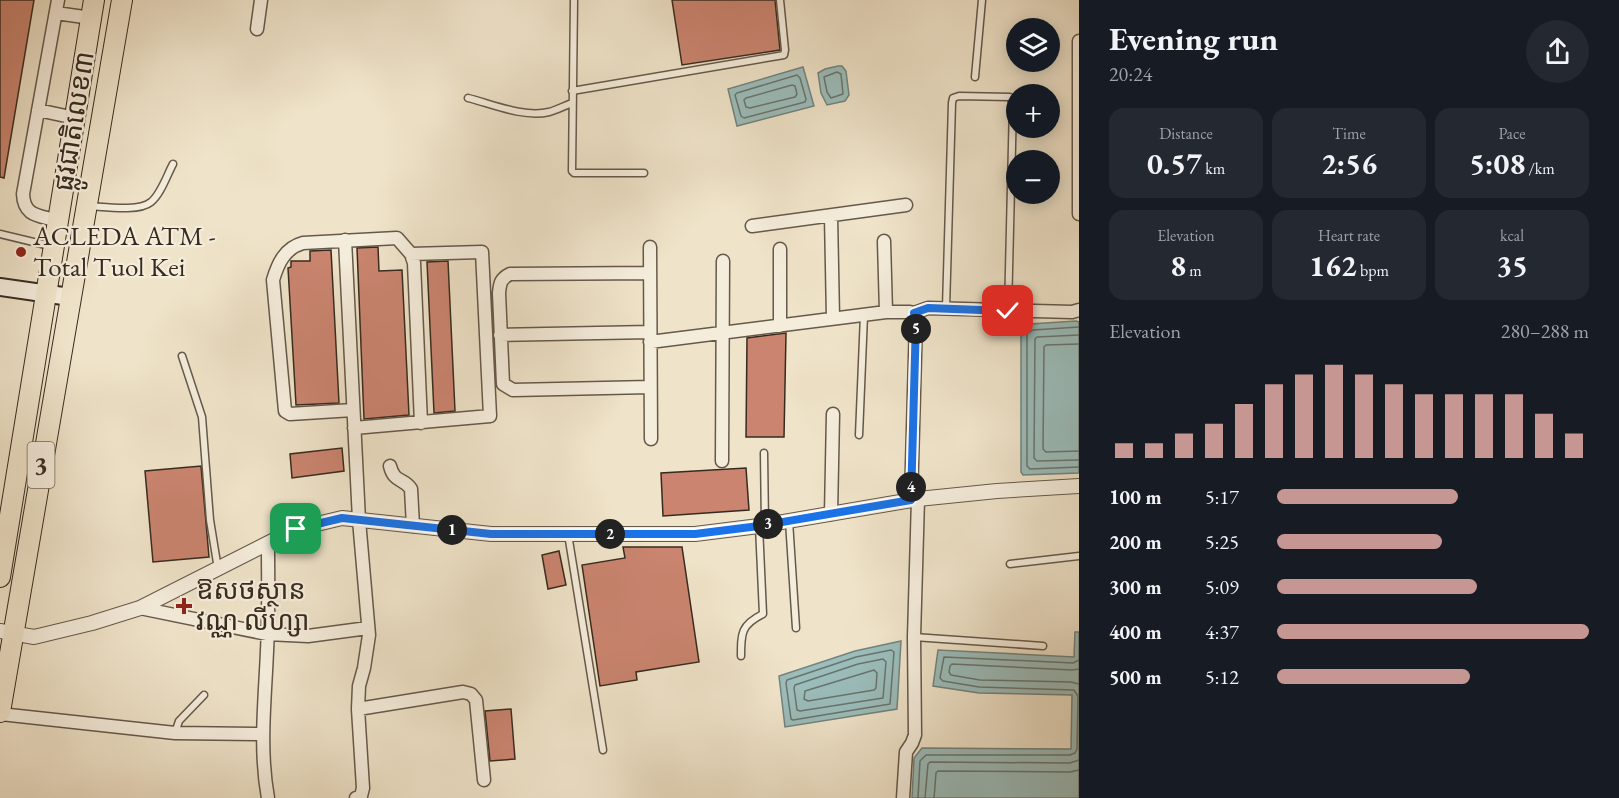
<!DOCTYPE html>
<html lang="en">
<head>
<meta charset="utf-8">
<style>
	body { margin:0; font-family:"EB Garamond","Noto Sans Khmer",serif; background:#242831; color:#f1f3f6; height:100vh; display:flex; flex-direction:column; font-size:22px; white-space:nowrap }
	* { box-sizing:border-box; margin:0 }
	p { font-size:20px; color:#9ea1a6 }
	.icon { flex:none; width:33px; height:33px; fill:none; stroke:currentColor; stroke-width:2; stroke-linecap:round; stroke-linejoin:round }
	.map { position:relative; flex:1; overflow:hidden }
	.side { display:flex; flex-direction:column; background:#171b24; width:540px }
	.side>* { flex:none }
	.fabs { position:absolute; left:1006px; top:18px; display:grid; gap:12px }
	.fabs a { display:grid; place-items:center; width:54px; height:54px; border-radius:50%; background:#171b24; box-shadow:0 3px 15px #0003; font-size:30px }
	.pin { position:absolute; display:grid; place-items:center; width:51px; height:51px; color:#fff; margin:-26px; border-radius:12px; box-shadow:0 3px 9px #0006 }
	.km { position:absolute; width:30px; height:30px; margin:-15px; border-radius:50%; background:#222; color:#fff; font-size:16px; line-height:30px; text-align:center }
	.round { display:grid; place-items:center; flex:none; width:63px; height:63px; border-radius:32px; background:#242831 }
	.headline { display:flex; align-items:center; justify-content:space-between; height:102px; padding:0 30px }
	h1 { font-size:33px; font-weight:700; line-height:45px }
	.metrics { display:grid; grid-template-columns:repeat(3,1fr); gap:9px; height:102px; padding:6px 30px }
	.metrics div { display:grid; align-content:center; border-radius:15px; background:#242831; text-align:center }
	.metrics b { font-size:30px; font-weight:700 }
	.metrics small { font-size:16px; font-weight:400 }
	.metrics p { font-size:16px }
	.chart { height:168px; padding:12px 30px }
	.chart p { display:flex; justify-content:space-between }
	.chart svg { width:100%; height:108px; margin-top:6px; stroke:#c59692; stroke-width:6 }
	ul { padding:0 30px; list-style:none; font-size:20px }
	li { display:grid; grid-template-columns:96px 72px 1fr; align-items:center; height:45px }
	li i { height:15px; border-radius:8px; background:#c59692 }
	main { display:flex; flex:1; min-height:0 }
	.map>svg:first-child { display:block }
</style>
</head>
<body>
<main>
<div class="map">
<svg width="1079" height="798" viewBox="0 0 1079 798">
	<rect width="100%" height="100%" fill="#efe3c9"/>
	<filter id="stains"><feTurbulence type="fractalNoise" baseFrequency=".00333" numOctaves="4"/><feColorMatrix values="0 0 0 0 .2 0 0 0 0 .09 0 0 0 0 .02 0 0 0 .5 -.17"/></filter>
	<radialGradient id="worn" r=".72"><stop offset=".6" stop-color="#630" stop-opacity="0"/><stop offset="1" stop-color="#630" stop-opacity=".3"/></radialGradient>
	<!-- water -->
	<path fill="#9bbdbb" stroke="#73837d" stroke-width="1.5" d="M838,66H842L846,71L849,95L845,101L827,105L821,93L818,73L825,69Z
		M803,67L814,106L737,126L728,89Z
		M1076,321L1079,322V473L1023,475L1021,472V331L1030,324Z
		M1075,632H1079V798H912L914,758L922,748L1071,749L1072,695L979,693L933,686L938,650L1074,657Z
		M901,641L897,709L785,727L779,676L855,651Z"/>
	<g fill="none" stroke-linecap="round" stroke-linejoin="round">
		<!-- shore -->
		<path stroke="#69746d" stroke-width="1.5" d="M837,72L841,74L843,94L831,98L827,92L824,77Z
			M797,75L800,78L806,99L805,102L744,118L741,116L735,95L737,93Z
			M792,85L795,86L797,94L795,97L750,108L746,107L744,100L746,98Z
			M1079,327L1033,330L1027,334V466L1030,469L1079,467
			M1079,335L1037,337L1035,339L1034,458L1037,461L1079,460
			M1079,344L1046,345L1044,347L1043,449L1046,452L1079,451
			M891,650L894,652L890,704L793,720L791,719L786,683L787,680L856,657Z
			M883,659L886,662L883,698L800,711L797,710L794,688L795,685L858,664Z
			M1079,669L1072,670L952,664L950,666L949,672L951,675L980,680L1071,682L1079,684
			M874,670L877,673L876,688L874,690L808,701L804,699L805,691Z
			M918,798L920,761L926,755H1070L1075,753L1077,749L1078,696L1074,690L979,687L943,681L940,678L944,657L1073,663L1079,660
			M925,798L928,764L930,762L1070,763L1079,760
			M934,798L936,773L938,771L1070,772L1079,770"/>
	</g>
	<!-- building -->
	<path fill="#ca846f" stroke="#372b1f" stroke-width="1.5" d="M0,0H34L4,178L0,177Z
		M672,0H775L780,50L682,65Z
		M378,247L379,271L402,270L409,415L364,419L357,248Z
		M331,250L339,403L296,405L288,268L291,267V261H310V251Z
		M448,261L455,411L434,413L427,262Z
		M786,333L784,437H746L747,338Z
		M342,448L344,471L292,478L290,454Z
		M201,466L209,557L153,562L145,471Z
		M746,468L749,510L663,516L661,473Z
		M623,547H682L699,662L636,672L637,680L600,686L582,565L625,558Z
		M559,551L566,585L548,589L542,555Z
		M511,709L515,759L490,761L485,711Z"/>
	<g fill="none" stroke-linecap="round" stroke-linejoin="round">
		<defs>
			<path id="service" d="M574,0L572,171L574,173H644
				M975,77L982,0
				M572,91L784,55L785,50L780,0
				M468,98C492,104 524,118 549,112C557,110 564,106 572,103
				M89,206C106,207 139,212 151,202C161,194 167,175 173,164
				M0,234L50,246
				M946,308L952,103L953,98L959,96L1010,97L1013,104L1008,311
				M182,356L202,417L210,520L218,569
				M859,435L864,315
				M764,453L765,525
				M789,521L796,628
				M568,534L603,750
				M1010,564L1079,556
				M914,637L1043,646
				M741,656C741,633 741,625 763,614L759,526
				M175,733L179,721L204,695"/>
			<path id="minor" d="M56,13L91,18
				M257,29L261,0
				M1079,41V214
				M38,110L75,118
				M831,216L833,318
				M58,221C39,215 24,217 23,194L58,0
				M752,226L906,205
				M345,240L359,520L369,635L364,668L359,686L358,709L363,788L361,796L356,798
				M884,241L886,312
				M650,247L651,439
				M650,273L510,274C500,279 500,284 499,293L503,384L513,390L650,387
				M780,326V249
				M500,335L650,332
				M650,342L886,312H910L914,313L928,308L1072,312L1079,310
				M353,410L290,414L285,411L273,280C278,263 285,248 303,243L397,238L411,254L414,263L421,423
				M354,428L490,416L482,252L411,254
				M722,461L723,261
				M390,466C394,483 404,478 411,489L413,526
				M911,500L916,320L914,313
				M831,514L833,414
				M268,544C268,580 269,615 267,651C265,700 259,749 268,798
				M140,608L267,634L308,636L368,628
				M358,709L463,692L471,694L476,700L484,780
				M0,714L175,733L263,734
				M903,798L906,752L912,743L915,735L914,637L918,499"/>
			<path id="tertiary" d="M0,631L34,637L92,623L140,608L296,529L342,518L491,534H695L759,526L918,499L997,491L1079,486"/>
			<path id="secondary" d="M0,287L70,297"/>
			<path id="trunk" d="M0,577L94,0
				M0,712L122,0"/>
		</defs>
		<!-- service casing -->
		<use href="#service" stroke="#65594a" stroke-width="9"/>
		<!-- minor casing -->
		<use href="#minor" stroke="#65594a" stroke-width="15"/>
		<!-- tertiary casing -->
		<use href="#tertiary" stroke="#65594a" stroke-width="16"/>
		<!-- secondary casing -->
		<use href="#secondary" stroke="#372b1f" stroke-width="20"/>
		<!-- trunk casing -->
		<use href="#trunk" stroke="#372b1f" stroke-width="22"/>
		<!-- service -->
		<use href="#service" stroke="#f5eddc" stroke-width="6"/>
		<!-- minor -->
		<use href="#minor" stroke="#f5eddc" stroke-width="12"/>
		<!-- tertiary -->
		<use href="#tertiary" stroke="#f5eddc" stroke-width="14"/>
		<!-- secondary -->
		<use href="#secondary" stroke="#f5eddc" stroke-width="16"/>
		<!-- trunk -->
		<use href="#trunk" stroke="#efe3c9" stroke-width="20"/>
	</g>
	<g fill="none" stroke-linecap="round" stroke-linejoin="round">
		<defs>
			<path id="route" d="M296,529L342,518L491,534H695L759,526L911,500L916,320L914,313L928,308L1008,311"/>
		</defs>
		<!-- route casing -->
		<use href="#route" stroke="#fff" stroke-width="12"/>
		<!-- route -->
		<use href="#route" stroke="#1a73e8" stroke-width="8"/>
	</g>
	<!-- markers -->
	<g fill="#8f2418" stroke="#f5eddc" stroke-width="2">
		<circle cx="21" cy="252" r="6"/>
		<path d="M181 597h6v6h6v6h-6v6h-6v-6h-6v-6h6z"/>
	</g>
	<g text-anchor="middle" stroke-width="4.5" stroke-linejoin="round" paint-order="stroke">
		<!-- shield labels -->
		<rect fill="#f5eddc" stroke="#706558" stroke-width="1.5" x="27.5" y="442" width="27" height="46" rx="4.5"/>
		<g font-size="26" font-weight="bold" fill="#372b1f">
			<text x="41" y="474">3</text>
		</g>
		<!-- street labels -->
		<g font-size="27" fill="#372b1f" stroke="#f5eddc">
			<text transform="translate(74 121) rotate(-81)" y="9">ផ្លូវជាតិលេខ៣</text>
		</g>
		<!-- poi labels -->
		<g font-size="27" fill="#372b1f" stroke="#f5eddc" text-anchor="start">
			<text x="33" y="245">ACLEDA ATM -<tspan x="33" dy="31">Total Tuol Kei</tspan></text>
			<text x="196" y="599">ឱសថស្ថាន<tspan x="196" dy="31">វណ្ណ លីហ្សា</tspan></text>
		</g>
	</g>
	<rect width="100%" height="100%" filter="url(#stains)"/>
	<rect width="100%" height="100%" fill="url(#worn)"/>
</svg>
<div class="fabs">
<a><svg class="icon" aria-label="layers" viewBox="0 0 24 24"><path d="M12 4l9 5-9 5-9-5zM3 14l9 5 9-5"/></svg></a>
<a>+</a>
<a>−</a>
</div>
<div class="pin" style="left:296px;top:529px;background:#1e9e55"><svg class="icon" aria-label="arrive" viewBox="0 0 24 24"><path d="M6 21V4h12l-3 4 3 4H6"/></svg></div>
<div class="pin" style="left:1008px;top:311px;background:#d93025"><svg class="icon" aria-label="check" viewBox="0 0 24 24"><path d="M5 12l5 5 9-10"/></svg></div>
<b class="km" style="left:452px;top:530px">1</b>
<b class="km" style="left:610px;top:534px">2</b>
<b class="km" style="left:768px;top:524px">3</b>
<b class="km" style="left:911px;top:487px">4</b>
<b class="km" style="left:916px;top:329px">5</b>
</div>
<section class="side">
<div class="headline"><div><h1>Evening run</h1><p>20:24</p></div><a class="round"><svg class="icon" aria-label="share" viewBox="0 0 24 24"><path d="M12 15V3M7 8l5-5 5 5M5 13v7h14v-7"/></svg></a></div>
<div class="metrics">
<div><p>Distance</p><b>0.57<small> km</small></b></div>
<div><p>Time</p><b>2:56</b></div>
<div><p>Pace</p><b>5:08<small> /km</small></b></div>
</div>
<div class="metrics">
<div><p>Elevation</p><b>8<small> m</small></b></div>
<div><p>Heart rate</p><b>162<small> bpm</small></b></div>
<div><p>kcal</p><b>35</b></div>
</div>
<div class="chart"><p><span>Elevation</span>280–288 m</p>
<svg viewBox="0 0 160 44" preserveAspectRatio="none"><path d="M5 44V38M15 44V38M25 44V34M35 44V30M45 44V22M55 44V14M65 44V10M75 44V6M85 44V10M95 44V14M105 44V18M115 44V18M125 44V18M135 44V18M145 44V26M155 44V34"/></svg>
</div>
<ul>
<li><b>100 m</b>5:17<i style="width:58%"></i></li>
<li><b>200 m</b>5:25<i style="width:53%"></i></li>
<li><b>300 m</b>5:09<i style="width:64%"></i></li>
<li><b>400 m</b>4:37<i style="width:100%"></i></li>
<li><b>500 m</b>5:12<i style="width:62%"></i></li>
</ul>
</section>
</main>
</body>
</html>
